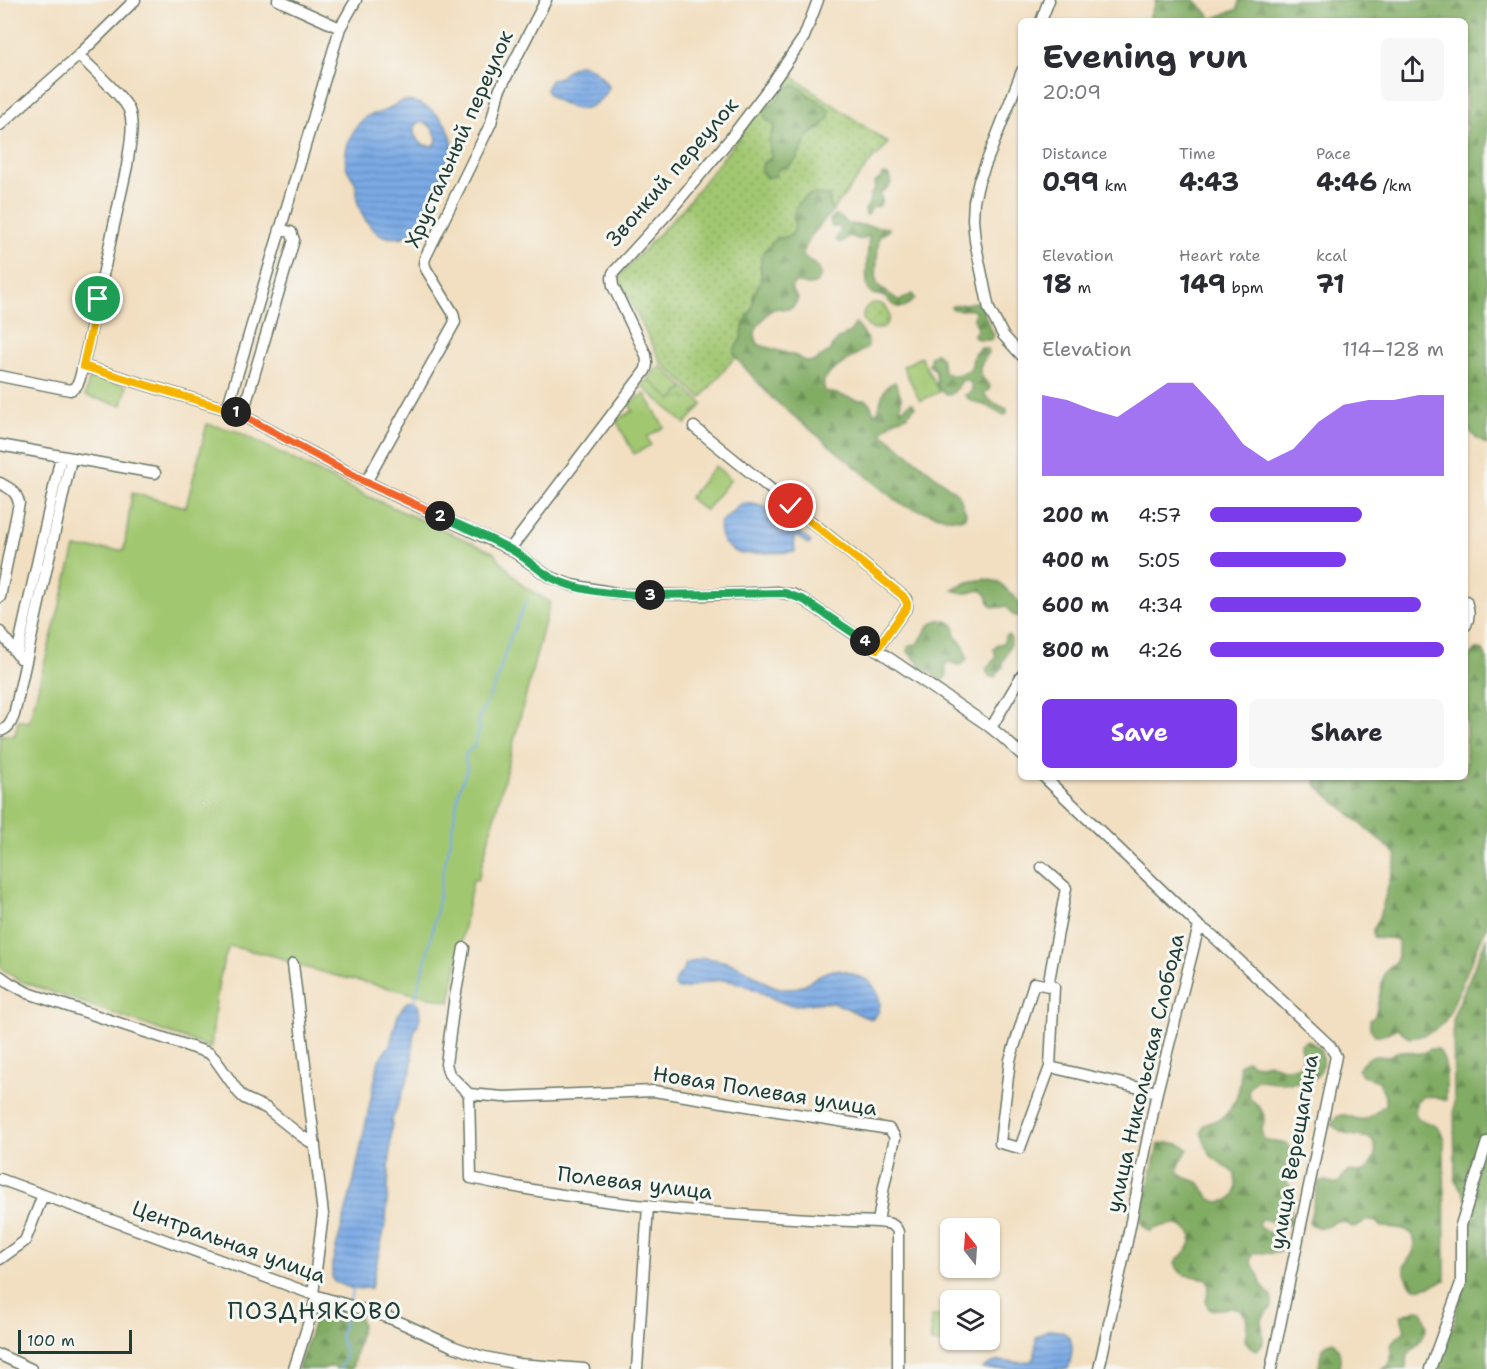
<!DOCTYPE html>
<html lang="en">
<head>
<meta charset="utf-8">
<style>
	body { margin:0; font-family:"Shantell Sans",sans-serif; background:#f7f7f7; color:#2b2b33; height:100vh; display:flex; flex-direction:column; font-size:22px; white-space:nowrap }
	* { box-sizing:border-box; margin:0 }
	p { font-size:20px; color:#7c7c81 }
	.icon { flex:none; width:33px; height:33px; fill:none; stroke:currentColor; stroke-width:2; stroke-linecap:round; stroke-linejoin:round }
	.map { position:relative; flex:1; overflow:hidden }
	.drawer { position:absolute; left:1018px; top:18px; width:450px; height:762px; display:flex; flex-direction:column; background:#fff; border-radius:9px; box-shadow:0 2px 4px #0004 }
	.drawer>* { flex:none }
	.needle { width:39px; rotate:343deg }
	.controls { position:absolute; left:940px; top:1218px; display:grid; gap:12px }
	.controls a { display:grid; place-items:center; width:60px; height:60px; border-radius:9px; background:#fff; box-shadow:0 2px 4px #0004; font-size:30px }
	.scale { position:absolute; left:18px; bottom:15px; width:114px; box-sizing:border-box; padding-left:6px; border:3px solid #1f3d34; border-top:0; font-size:16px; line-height:21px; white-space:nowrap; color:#1f3d34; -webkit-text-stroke:4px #f6f6f2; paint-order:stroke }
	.pin { position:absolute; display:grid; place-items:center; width:51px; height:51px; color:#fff; margin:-26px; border:3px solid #fff; border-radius:50%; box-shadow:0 2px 6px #0007 }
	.km { position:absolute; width:30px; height:30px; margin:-15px; border-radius:50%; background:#222; color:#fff; font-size:16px; line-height:30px; text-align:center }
	.round { display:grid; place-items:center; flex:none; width:63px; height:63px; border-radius:9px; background:#f7f7f7 }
	.overview { display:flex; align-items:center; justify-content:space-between; height:102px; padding:0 24px }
	h1 { font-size:33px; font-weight:700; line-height:45px }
	.metrics { display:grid; grid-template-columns:repeat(3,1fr); gap:9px; height:102px; padding:6px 24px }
	.metrics div { display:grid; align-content:center }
	.metrics b { font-size:26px; font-weight:700 }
	.metrics small { font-size:16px; font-weight:400 }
	.metrics p { font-size:16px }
	.chart { height:168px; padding:12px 24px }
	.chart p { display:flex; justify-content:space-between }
	.chart svg { width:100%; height:108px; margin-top:6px; fill:#7c3aed; opacity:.7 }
	.cta { display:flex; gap:12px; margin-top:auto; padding:12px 24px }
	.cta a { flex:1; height:69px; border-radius:9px; background:#7c3aed; color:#fff; font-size:24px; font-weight:700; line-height:69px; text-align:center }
	.cta a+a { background:#f7f7f7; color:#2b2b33 }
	ul { padding:0 24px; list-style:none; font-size:20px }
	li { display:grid; grid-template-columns:96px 72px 1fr; align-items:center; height:45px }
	li i { height:15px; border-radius:8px; background:#7c3aed }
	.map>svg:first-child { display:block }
</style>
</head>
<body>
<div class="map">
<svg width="1487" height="1369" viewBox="0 0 1487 1369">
	<defs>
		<pattern id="grass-dots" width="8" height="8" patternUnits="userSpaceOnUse" patternTransform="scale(1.5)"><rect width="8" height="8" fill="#a2c771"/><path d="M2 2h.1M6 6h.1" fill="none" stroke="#83a35e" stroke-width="1.8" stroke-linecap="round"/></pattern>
		<pattern id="forest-firs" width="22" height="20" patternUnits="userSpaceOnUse" patternTransform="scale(1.5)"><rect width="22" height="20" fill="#81ac63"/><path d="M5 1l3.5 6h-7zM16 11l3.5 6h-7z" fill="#698d52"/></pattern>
		<pattern id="park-crowns" width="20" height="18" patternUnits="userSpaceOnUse" patternTransform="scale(1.5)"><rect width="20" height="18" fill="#a2c771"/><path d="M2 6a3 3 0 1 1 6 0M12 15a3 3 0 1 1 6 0" fill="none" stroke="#83a35e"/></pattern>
		<pattern id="water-rules" width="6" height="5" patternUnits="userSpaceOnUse" patternTransform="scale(1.5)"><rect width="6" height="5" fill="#7baae5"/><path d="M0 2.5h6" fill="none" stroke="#648cba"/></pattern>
	</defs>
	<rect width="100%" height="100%" fill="#f6f6f2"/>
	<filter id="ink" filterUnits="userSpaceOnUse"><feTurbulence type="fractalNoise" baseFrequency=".0167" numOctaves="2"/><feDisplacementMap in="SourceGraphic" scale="12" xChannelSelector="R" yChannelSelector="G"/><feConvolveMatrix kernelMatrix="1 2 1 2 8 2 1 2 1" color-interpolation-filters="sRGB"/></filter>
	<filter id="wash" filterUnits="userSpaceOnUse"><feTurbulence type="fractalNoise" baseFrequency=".008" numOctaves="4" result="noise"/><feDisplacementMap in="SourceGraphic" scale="24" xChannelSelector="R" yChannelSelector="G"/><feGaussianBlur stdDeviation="1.35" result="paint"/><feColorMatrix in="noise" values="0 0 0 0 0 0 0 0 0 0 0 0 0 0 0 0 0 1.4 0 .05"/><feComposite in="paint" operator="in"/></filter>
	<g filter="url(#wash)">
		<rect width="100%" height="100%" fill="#f2dfc1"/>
		<!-- grass -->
		<path fill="url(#grass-dots)" stroke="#608252" stroke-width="1.5" fill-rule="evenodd" d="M789,74L888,143L878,156H875L832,211L829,197C818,193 809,192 801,201C798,206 794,209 794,215C793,222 797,227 793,234L761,263V280L754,294L752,309L744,324L741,339L736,347L734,353L735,357L701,398L661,362L618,277L684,207ZM787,87L802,89C810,98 821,102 829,110L823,126L808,136L803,147L788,168H779L763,163L771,158L769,141L775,124L769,106L776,101Z
			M863 316a13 13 0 1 1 26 0a13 13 0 1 1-26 0Z"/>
		<!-- forest -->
		<path fill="url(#forest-firs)" stroke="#50744c" stroke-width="1.5" d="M1156,0H1195L1212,19L1238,9L1239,0H1487V445L1476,438L1466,426V21H1148Z
			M795,85L802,89L809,96L816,99L829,110V119C823,125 816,129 810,135C797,147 802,166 779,168L775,176L766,178L761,171L763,163L771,158L769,141L775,125L767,121L763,112L776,101L787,87Z
			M883,174L888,175C896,184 886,189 880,193L882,200L880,205C873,209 871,204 869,214L866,215L865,210L869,204C870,196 869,196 875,189L874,183L879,180Z
			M813,194H821L829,196L832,211L811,236L802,255C809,261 828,271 817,282C815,284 811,285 808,285C801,284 800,281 793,284L791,288L793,292L798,298C791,317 784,305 774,309C770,310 766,315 763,319C755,328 752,334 759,345L796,356L807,362L815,361L829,351L838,339L850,332L856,323L867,338L868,347C860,353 825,372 824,381C823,384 824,388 825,391L858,400H866L869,402L874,413H876L878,412C881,401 882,386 895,382L901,397V411L909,404L912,403L915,407L907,416L895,420L881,432L959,495L966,513L965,517L960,519L946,518L902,505L772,398L735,357L734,350L741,339L744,324L752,309L754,294L761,280V258L763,253L777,238C814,237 775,208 813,194Z
			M837,215L849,224L889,228L888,231C888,232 880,235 880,236C878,238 875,280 877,284C878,286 897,300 900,301L912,294L915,298C910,304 903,310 895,306C890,304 889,299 884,297C878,294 871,296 868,289C865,280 868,246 869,236L868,235C861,243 857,238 849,236L842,242H838L836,239L841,229L839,227H832L830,221L832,217Z
			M975,302L979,303L981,305L988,323L994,335L992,339C988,341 977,340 974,337V334L978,329L974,319L975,311C967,307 958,313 951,308V307L953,306Z
			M981,348H985L988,349L989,352C978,368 975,371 990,386L989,390L985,392V395L990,401L1007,409V414L1004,415C999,413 994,410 989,407C980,403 971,403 965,395C976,392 973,379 963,380C955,387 952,406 937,386C935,376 940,372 929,365L931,356L936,353C945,360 940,362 944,370C949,380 964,373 971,369L974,354Z
			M985,579L999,582L1021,604V617L1013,615L1006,606C982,613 993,595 982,591C977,589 972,593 968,593C962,594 958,592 953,590L968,582Z
			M939,620L947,621L953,624L955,630V636L964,646L967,659C961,668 957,665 950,662H947L945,667L947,675C940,688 935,675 929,670L919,669L917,661L908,652V647L912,644L916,645C927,636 922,626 939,620Z
			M1008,635L1011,639V644C1006,651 1008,655 1002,662L1003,667L999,671L995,677H990C982,669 990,664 996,658L994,649L997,645L1003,643L1005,640V636Z
			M1475,649L1483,651L1487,660V925L1448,1016C1440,1030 1425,1036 1410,1038L1397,1028L1383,1035H1375L1370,1028V1020L1375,1016L1384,975L1388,968L1395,963L1398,956V940C1390,937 1382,939 1373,937V929L1380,915L1397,855L1316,785L1317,777H1466V658L1470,655Z
			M1487,937V1369H1437L1454,1324L1470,1242L1468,1200L1455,1180L1453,1017Z
			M1307,1040L1320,1048C1334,1093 1283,1082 1257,1080C1235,1097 1261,1101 1264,1116C1265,1126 1259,1129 1264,1140L1287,1144C1302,1161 1281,1164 1286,1179C1287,1183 1291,1188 1294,1192L1291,1199L1290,1223L1283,1227C1275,1224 1270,1219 1261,1219L1258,1226C1267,1234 1276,1233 1284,1242V1250C1271,1257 1266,1251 1253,1253L1250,1260C1252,1265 1254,1268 1257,1273C1260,1277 1260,1282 1262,1286C1269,1296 1272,1291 1272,1307L1266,1313L1262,1319L1263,1343L1257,1351L1250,1347L1245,1340C1247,1329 1251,1310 1234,1308C1226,1307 1218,1311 1209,1309L1206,1302L1209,1287L1207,1279C1193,1274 1180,1281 1175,1262C1184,1252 1191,1250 1192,1236C1180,1219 1166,1224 1150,1231L1143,1226L1140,1219L1158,1145C1169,1141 1179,1142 1188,1149C1184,1157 1179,1162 1178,1171C1185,1180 1190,1178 1199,1183C1205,1187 1204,1194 1210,1198C1219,1205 1235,1202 1236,1189C1237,1185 1235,1179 1235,1174L1209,1154L1201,1132L1204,1125C1211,1122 1221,1119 1226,1114C1238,1102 1243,1080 1239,1065L1246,1060L1253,1064L1261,1065L1268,1063L1283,1068L1298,1067L1303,1060L1301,1044Z
			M1430,1049H1438C1449,1062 1446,1084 1446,1100C1433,1099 1430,1092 1417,1100C1410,1124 1424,1118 1437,1127C1441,1130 1442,1135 1444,1140L1445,1280C1435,1285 1425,1289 1414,1288C1407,1282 1405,1276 1404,1267L1413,1253L1415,1244L1413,1235L1406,1230L1398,1228L1382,1227L1376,1222L1366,1220L1359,1225L1352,1227L1345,1222L1336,1221C1326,1229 1320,1230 1309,1223L1319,1181H1326L1334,1184L1340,1182L1343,1176L1349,1171L1360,1172L1367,1170C1374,1158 1380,1151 1371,1138C1357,1136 1342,1135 1331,1124C1344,1104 1351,1123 1365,1119C1372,1117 1379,1109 1385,1105V1097L1379,1081L1363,1076L1358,1070C1362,1063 1367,1056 1376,1056C1378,1055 1382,1057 1385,1057C1392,1056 1396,1050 1403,1051C1415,1052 1418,1057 1430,1049Z
			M319,1307L356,1315L360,1318L362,1325L352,1369H336L335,1367H327L325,1369H298Z
			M1416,1310L1423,1311L1427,1325C1426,1329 1424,1335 1421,1339C1412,1353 1406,1350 1406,1369H1381L1389,1366L1392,1342L1405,1331L1401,1316Z
			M1333,1341C1340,1350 1342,1358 1339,1369H1318L1319,1367C1321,1354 1319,1346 1333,1341Z"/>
		<!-- park -->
		<path fill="url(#park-crowns)" stroke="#608252" stroke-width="1.5" d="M648,379L672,400L684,387L703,404L685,424L642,386Z"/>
		<!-- garden -->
		<path fill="#a2c771" stroke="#608252" stroke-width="1.5" d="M921,357L939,392L920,401L903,366Z
			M660,365L684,387L672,400L648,379Z
			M90,376L127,386L122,405L85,396Z
			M645,394L664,427L647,437L651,445L634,454L616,420L633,411L628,403Z
			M207,424L236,431L365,495L493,552L523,586L550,602L478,880L473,879L450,1002L337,976L296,965L278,957L229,946C216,979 215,1013 211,1048L18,980L0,967V735H15L18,720L29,722L75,548L124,550L132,493L186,507Z
			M715,466L731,479L705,511L689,498Z
			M931,1316H944V1343H931Z"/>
		<!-- water -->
		<path fill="url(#water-rules)" stroke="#4d748c" stroke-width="1.5" fill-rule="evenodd" d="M578,65C593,65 601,76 609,87C607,95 595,106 586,108C581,110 575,109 570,107C562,102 549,99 546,89L551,80L560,77L571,68Z
			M404,101C415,101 425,105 434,112C452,125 457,149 450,169C447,179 440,189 435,198C431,207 426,218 420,226C408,241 384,242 371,227C364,219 359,210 357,199C357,194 357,190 356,185C354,178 347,173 346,165C343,148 353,127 366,117C372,113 378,114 384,111C391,108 396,103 404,101ZM422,122C431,124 436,132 437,141L434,145C422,148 413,139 414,127L418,123Z
			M744,503C751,504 758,504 764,507C781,515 796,530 811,542L809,545L796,536L794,538L795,552L741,554C727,549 717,539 720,523L740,505Z
			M703,958C717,959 731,962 744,969C758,976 769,988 786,989C806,990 816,972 833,970C845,969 859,977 869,981C879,991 886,1010 872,1019C858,1016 847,1006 833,1003C817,1000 802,1008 786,1004C777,1001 769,996 760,992C727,976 718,978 684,989H679L675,987C672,977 684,975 685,965L693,961Z
			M414,1001L419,1006L420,1016L419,1022L414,1032L411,1071L392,1120L386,1222L371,1288L353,1289L334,1282L332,1276V1264L354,1180L379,1060L390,1045L398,1015L407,1002Z
			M1047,1330C1076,1329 1075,1347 1068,1369H982C1000,1354 1014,1367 1031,1361L1035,1356L1036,1337Z"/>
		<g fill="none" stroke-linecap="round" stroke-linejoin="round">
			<!-- stream -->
			<path stroke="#7baae5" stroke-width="2" d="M414,1002L426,959L437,910L443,870L448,851L459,790L467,769L465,756L467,752L474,747L479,730L478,719L496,683L509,641L527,600
				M349,1302L354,1288
				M339,1369C353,1348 338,1348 341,1332C342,1325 346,1321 346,1313"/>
		</g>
	</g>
	<g filter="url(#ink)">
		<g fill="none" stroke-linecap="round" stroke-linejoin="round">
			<defs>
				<path id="minor" d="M278,0L340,28
					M1041,21L1049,0
					M79,55C89,66 125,98 129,110C135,126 129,149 127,166L83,366
					M1022,71L979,181L974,201L973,219L975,241L989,309L1003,335L1022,356
					M0,125L79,55L135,0
					M0,376L70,390C80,387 80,376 83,366L236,412L366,482L510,549L548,576L571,585L621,594L703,595L777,592L794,595L804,600L986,724L1001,736L1022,755
					M227,409L340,28L356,0
					M242,416L294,240L291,232L279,229
					M694,427L903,596L906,599L907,607L877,649
					M0,445L155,473
					M366,482L455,322L453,313L426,269L424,263L425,258L491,123L499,91L546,0
					M0,483C11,489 16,491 19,503L0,597
					M510,549L645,371C648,365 647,361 646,355L613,286L612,278L613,273L669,212L730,139L771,85L804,37L818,0
					M1466,601C1469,610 1470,617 1466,625
					M0,632L20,658
					M17,654L61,456
					M991,728L1022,675
					M0,731C8,729 11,723 14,715L71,459
					M1044,777L1199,926L1157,1092L1125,1251L1099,1369
					M1042,867L1066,888L1048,986
					M1199,926L1212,935L1330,1046L1336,1056L1271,1369
					M464,948L454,1003L446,1064L449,1074L469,1094L503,1097L654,1091L889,1129L893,1134L895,1138L884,1186L878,1222C887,1223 895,1223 898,1232V1369
					M293,964L323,1214L313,1294
					M0,976L10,983L28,993L209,1053L215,1059L239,1093L244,1098L266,1108L300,1135L315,1145
					M1050,1067L1020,1148L1000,1143L1010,1060L1034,983L1054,987L1050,1067L1157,1092
					M469,1094L471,1178C604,1207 742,1217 878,1222
					M0,1179L317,1296L375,1313L395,1320L452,1346L480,1356L518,1364L584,1369
					M0,1259L25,1241L43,1195
					M0,1355L31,1369
					M294,1369L317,1296
					M637,1369L648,1206
					M1430,1369L1461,1283V1225L1487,1142"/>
			</defs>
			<!-- minor casing -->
			<use href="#minor" stroke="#697665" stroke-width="13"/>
			<!-- minor -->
			<use href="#minor" stroke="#fff" stroke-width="10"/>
		</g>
	</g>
	<g fill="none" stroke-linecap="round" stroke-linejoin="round" filter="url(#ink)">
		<defs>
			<path id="split-1" d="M98,299L83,366L236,412"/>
			<path id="split-2" d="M236,412L366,482L440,516"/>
			<path id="split-3" d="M440,516C463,527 486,536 508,548C523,555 535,568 550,577C578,592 619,595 650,595"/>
			<path id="split-4" d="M650,595L785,593L804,600L865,641"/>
			<path id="split-5" d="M791,506L903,596L907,603V607L877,649L865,641"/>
		</defs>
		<!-- split-1 casing -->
		<use href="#split-1" stroke="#fff" stroke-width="12"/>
		<!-- split-2 casing -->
		<use href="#split-2" stroke="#fff" stroke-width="12"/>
		<!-- split-3 casing -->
		<use href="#split-3" stroke="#fff" stroke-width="12"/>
		<!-- split-4 casing -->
		<use href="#split-4" stroke="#fff" stroke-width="12"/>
		<!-- split-5 casing -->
		<use href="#split-5" stroke="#fff" stroke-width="12"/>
		<!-- split-1 -->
		<use href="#split-1" stroke="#f5b400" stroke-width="8"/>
		<!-- split-2 -->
		<use href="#split-2" stroke="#f0652b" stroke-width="8"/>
		<!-- split-3 -->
		<use href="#split-3" stroke="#22a559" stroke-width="8"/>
		<!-- split-4 -->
		<use href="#split-4" stroke="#22a559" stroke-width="8"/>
		<!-- split-5 -->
		<use href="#split-5" stroke="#f5b400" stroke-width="8"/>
	</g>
	<g text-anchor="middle" stroke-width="6" stroke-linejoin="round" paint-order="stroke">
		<!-- street labels -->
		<g font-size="21" fill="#1f3d34" stroke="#f6f6f2">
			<text transform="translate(459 139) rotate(-66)" y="7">Хрустальный переулок</text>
			<text transform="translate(672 172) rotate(-49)" y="7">Звонкий переулок</text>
			<text transform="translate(1145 1073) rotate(-77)" y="7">улица Никольская Слобода</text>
			<text transform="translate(765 1091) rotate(9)" y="7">Новая Полевая улица</text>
			<text transform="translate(1294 1152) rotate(-80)" y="7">улица Верещагина</text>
			<text transform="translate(635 1183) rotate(7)" y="7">Полевая улица</text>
			<text transform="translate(229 1242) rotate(20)" y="7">Центральная улица</text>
		</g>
		<!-- quarter labels -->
		<g font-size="24" letter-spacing="1.5" fill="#1f3d34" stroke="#f6f6f2">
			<text x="315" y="1319">ПОЗДНЯКОВО</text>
		</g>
	</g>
</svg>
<div class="controls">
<a><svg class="needle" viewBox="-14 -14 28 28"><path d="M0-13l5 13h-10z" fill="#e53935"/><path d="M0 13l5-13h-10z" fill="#7c7c81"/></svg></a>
<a><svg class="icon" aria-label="layers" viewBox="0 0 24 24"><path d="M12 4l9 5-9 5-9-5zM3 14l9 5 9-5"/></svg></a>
</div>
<div class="scale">100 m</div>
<div class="pin" style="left:98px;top:299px;background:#1e9e55"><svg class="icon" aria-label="arrive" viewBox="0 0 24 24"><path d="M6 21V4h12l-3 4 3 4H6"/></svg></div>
<div class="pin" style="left:791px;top:506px;background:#d93025"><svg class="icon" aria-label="check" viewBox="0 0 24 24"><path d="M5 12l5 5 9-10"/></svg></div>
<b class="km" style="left:236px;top:412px">1</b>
<b class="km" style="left:440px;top:516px">2</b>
<b class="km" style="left:650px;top:595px">3</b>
<b class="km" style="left:865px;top:641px">4</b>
<section class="drawer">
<div class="overview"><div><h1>Evening run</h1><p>20:09</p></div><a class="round"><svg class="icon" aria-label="share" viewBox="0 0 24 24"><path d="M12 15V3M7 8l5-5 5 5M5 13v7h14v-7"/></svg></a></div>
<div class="metrics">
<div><p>Distance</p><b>0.99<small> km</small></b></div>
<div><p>Time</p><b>4:43</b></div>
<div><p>Pace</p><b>4:46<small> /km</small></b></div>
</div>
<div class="metrics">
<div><p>Elevation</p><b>18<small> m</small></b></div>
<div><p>Heart rate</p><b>149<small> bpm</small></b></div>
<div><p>kcal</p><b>71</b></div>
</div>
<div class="chart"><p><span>Elevation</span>114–128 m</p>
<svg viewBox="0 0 160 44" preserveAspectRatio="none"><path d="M0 44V11L10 13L20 17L30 20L40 13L50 6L60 6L70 17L80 31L90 38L100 33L110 22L120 15L130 13L140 13L150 11L160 11V44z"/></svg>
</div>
<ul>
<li><b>200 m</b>4:57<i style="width:65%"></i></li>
<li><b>400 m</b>5:05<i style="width:58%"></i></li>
<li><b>600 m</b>4:34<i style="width:90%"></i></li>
<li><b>800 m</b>4:26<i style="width:100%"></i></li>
</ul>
<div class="cta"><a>Save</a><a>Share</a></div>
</section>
</div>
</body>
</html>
